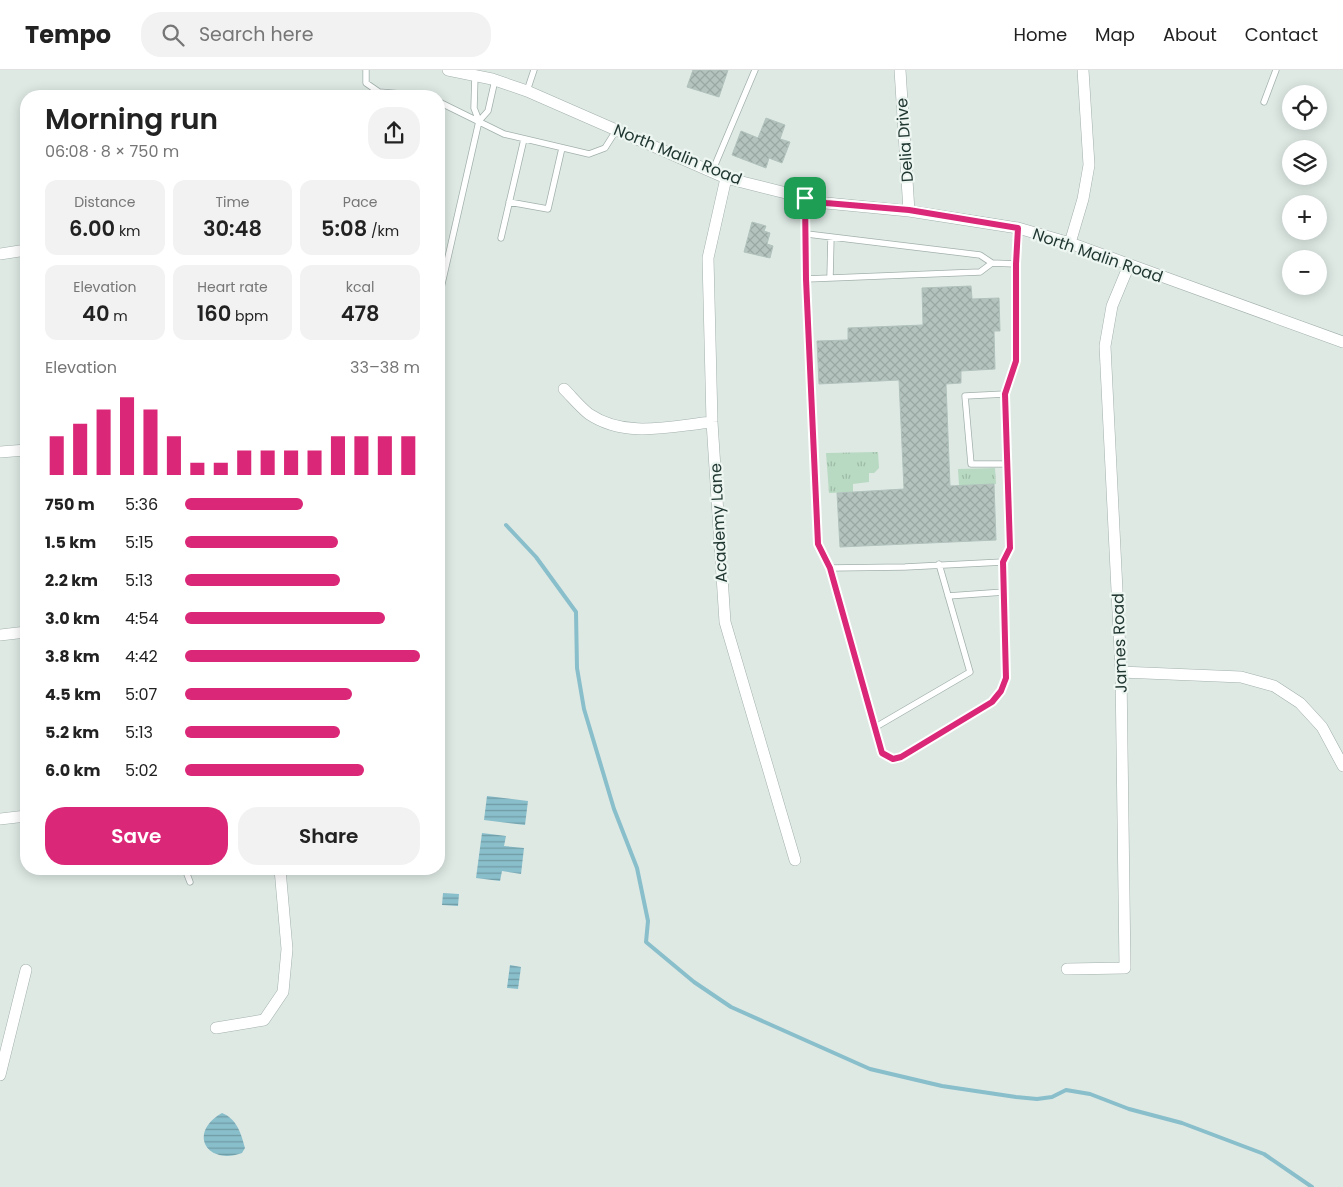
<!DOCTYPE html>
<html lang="en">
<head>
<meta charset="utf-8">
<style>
	body { margin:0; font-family:Poppins,sans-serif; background:#f2f2f2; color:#222; height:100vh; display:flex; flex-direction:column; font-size:19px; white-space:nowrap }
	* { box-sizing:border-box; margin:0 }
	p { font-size:16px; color:#767676 }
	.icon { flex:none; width:28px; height:28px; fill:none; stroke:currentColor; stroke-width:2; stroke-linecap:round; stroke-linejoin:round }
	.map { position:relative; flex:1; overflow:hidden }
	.details { position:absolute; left:20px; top:20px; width:425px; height:785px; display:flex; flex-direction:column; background:#fff; border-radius:20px; box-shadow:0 2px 12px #0003 }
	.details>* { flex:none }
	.buttons { position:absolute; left:1282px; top:15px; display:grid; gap:10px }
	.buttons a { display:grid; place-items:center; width:45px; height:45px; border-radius:50%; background:#fff; box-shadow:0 2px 12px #0003; font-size:25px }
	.pin { position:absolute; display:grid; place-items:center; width:42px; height:42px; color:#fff; margin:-21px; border-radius:10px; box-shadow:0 2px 8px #0006 }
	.round { display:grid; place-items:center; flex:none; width:52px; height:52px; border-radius:20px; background:#f2f2f2 }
	.overview { display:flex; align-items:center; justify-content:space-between; height:85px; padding:0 25px }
	h1 { font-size:28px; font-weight:600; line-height:38px }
	.metrics { display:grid; grid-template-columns:repeat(3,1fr); gap:8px; height:85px; padding:5px 25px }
	.metrics div { display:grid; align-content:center; border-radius:12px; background:#f2f2f2; text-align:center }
	.metrics b { font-size:21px; font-weight:600 }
	.metrics small { font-size:14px; font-weight:400 }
	.metrics p { font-size:14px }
	.chart { height:140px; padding:10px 25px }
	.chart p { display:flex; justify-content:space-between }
	.chart svg { width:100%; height:90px; margin-top:5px; stroke:#db2777; stroke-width:6 }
	.cta { display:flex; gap:10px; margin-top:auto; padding:10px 25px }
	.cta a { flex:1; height:58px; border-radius:20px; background:#db2777; color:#fff; font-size:20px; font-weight:600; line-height:58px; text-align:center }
	.cta a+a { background:#f2f2f2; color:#222 }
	ul { padding:0 25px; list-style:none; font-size:16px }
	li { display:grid; grid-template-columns:80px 60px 1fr; align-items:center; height:38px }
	li i { height:12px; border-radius:6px; background:#db2777 }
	header { display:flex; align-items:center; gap:30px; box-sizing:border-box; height:70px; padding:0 25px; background:#fff; border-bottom:1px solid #e0e0e0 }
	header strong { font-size:24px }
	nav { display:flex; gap:28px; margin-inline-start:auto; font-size:18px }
	.search { width:350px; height:45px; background:#f2f2f2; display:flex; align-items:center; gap:12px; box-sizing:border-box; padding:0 18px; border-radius:20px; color:#767676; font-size:19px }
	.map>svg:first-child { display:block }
</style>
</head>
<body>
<header>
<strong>Tempo</strong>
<div class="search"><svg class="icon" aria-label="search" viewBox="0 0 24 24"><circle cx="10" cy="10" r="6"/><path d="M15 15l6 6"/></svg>Search here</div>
<nav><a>Home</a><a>Map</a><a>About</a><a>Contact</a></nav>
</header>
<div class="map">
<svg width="1343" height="1117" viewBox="0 0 1343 1117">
	<defs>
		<pattern id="grass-tufts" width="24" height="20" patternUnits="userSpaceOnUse" patternTransform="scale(1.25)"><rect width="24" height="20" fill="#b8d9c2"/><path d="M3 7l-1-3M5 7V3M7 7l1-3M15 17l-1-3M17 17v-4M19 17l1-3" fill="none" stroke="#9ebba7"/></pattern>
		<pattern id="water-rules" width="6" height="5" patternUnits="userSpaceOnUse" patternTransform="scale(1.25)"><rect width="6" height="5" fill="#89becb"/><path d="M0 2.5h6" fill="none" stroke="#709ba5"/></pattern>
		<pattern id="building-cross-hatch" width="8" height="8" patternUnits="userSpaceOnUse" patternTransform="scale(1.25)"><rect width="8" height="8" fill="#b4c3bd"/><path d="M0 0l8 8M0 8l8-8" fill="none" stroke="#9aa8a3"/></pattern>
	</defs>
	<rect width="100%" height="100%" fill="#dee9e4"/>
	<!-- grass -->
	<path fill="url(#grass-tufts)" d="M878,382L879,398L874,403H869V412L853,414V422L829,423L826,383Z
		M995,398L996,414L959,416L958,399Z"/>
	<!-- water -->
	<path fill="url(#water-rules)" d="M487,726L528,731L525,755L484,750Z
		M482,763L506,766L504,776L524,778L521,804L502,801L500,811L476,808Z
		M443,823L459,824L458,836L442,835Z
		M510,895L521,897L518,919L507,918Z
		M222,1043C237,1049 241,1063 245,1078L242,1083C207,1096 187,1063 222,1043Z"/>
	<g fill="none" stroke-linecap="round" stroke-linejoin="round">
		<!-- stream -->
		<path stroke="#89becb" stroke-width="4" d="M506,455L536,487L576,542L577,598L584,639L614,739L637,798L648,851L646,872L694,912L731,937L870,999L942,1016L1016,1027L1037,1029L1052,1027L1066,1020L1090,1024L1129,1039L1182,1053L1264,1084L1312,1117"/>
	</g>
	<!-- building -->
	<path fill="url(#building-cross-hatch)" stroke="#b1c2bc" d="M693,0H728L719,27L687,17Z
		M766,48L785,55L780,69L790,72L782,93L769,88L766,98L732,85L741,61L758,68Z
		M752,152L766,156L764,161L770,163L767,174L773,176L770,188L744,182Z
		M971,216L972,229L999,228L1000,261H994L995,299L961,301V313L946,314L950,416L994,414L996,470L840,477L837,423L904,419L899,310L819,314L817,271L848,270V258L923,255L922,218Z"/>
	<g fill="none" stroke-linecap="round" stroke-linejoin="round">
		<defs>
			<path id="service" d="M366,0V13L379,22L428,26
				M475,5L474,38L479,51L488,41L495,10
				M527,21L534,0
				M439,32L504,64L589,84L605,78L617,59
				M1264,32L1276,0
				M712,102L755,0
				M805,128L806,209L818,474L830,498L882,683L893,689L901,687L992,632L1001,621L1006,608L1003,492L1010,478L1005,324L1016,291V194L1018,158
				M509,132L548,139L562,78
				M807,164L980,185L992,193
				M501,168L524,69
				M830,208L831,167
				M806,209L980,202L992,193L1016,194
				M439,227L479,51
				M1005,324L965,326L971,394H1007
				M830,498L905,497L1003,492
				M948,526L1004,522
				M874,658L970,602L939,494
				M185,799L190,812"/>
			<path id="minor" d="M448,0L492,9L527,21L726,108L826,133L909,141L1018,158L1070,173L1343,272
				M900,0L909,141
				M726,108L708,188L712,352L725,552L795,790
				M1070,173L1083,129L1089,95L1083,0
				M0,184L26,180
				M564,319C572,327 580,337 589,344C626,369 671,356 712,352
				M0,382L26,380
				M0,565L26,562
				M1121,602L1241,607L1274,616L1300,633L1322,657L1343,696
				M0,749L26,746
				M1067,899L1125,898L1121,602L1105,276L1112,236L1129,195
				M216,958L264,950L283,922L287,879L280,799
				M0,1005L26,900"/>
		</defs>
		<!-- service casing -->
		<use href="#service" stroke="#a2b0ab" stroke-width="7"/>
		<!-- minor casing -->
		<use href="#minor" stroke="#a2b0ab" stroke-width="12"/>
		<!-- service -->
		<use href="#service" stroke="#fff" stroke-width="5.5"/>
		<!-- minor -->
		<use href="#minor" stroke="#fff" stroke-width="11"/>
	</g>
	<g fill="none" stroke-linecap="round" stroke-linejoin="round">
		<defs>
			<path id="route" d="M805,128L826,133L909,140L1018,158L1016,194V291L1005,324L1010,478L1003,492L1006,608L1001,621L992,632L901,687L893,689L882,683L830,498L818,474L806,209Z"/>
		</defs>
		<!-- route casing -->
		<use href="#route" stroke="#fff" stroke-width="10"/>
		<!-- route -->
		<use href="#route" stroke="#db2777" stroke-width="6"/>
	</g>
	<g text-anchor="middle" stroke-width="4.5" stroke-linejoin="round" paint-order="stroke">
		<!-- street labels -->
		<g font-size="16" fill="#213732" stroke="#eef6f2">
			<text transform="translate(904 70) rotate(-94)" y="6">Delia Drive</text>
			<text transform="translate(678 84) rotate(22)" y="6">North Malin Road</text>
			<text transform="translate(1098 185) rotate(19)" y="6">North Malin Road</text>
			<text transform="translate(718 453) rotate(-93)" y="6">Academy Lane</text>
			<text transform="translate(1119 573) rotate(-92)" y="6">James Road</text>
		</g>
	</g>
</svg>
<div class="buttons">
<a><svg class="icon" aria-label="locate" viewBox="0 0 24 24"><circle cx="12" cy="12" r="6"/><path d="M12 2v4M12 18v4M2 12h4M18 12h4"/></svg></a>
<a><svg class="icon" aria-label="layers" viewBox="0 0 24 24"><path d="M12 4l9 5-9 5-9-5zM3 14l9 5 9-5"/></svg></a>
<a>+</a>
<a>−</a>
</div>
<div class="pin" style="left:805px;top:128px;background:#1e9e55"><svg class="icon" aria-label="arrive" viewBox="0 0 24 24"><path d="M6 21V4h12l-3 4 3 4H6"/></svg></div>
<section class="details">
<div class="overview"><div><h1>Morning run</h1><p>06:08 · 8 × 750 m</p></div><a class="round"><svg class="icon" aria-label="share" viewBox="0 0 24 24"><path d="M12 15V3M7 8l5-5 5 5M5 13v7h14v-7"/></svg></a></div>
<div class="metrics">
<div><p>Distance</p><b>6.00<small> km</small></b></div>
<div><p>Time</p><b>30:48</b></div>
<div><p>Pace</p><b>5:08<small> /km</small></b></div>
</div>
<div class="metrics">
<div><p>Elevation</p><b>40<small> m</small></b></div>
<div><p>Heart rate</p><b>160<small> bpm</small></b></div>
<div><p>kcal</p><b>478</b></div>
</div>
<div class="chart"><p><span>Elevation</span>33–38 m</p>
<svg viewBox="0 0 160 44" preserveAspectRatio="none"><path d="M5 44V25M15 44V19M25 44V12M35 44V6M45 44V12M55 44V25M65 44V38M75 44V38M85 44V32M95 44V32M105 44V32M115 44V32M125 44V25M135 44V25M145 44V25M155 44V25"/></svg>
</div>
<ul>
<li><b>750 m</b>5:36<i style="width:50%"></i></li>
<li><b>1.5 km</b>5:15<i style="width:65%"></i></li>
<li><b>2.2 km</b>5:13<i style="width:66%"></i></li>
<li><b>3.0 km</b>4:54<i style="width:85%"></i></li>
<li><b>3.8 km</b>4:42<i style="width:100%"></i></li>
<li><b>4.5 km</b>5:07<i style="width:71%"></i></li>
<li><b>5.2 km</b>5:13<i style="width:66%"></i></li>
<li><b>6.0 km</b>5:02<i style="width:76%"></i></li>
</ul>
<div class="cta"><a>Save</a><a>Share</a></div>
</section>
</div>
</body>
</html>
